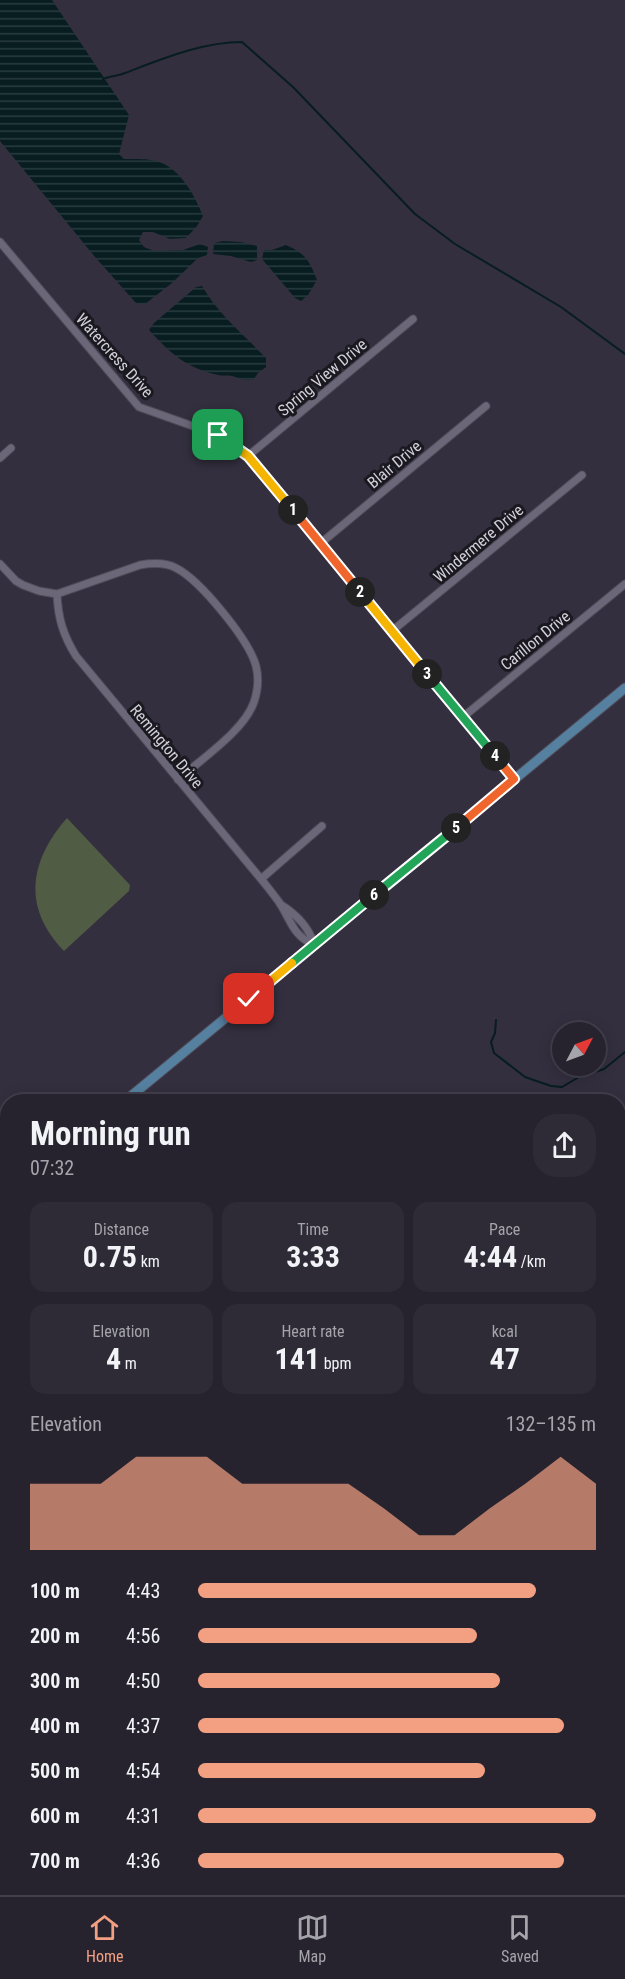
<!DOCTYPE html>
<html lang="en">
<head>
<meta charset="utf-8">
<style>
	body { margin:0; font-family:"Roboto Condensed",sans-serif; background:#2e2b37; color:#f1f3f6; height:100vh; display:flex; flex-direction:column; font-size:22px; white-space:nowrap }
	* { box-sizing:border-box; margin:0 }
	p { font-size:20px; color:#a4a4aa }
	.icon { flex:none; width:33px; height:33px; fill:none; stroke:currentColor; stroke-width:2; stroke-linecap:round; stroke-linejoin:round }
	.map { position:relative; flex:1; overflow:hidden }
	.panel { position:absolute; left:0px; top:1094px; width:626px; height:802px; display:flex; flex-direction:column; background:#26232f; border-radius:24px 24px 0 0; box-shadow:0 3px 15px #0003,0 0 0 2px #42404b }
	.panel>* { flex:none }
	.needle { width:39px; rotate:49deg }
	.controls { position:absolute; left:552px; top:1022px; display:grid; gap:12px }
	.controls a { display:grid; place-items:center; width:54px; height:54px; border-radius:50%; background:#26232f; box-shadow:0 3px 15px #0003,0 0 0 2px #42404b; font-size:30px }
	.pin { position:absolute; display:grid; place-items:center; width:51px; height:51px; color:#fff; margin:-26px; border-radius:12px; box-shadow:0 3px 9px #0006 }
	.km { position:absolute; width:30px; height:30px; margin:-15px; border-radius:50%; background:#222; color:#fff; font-size:16px; line-height:30px; text-align:center }
	.round { display:grid; place-items:center; flex:none; width:63px; height:63px; border-radius:24px; background:#2e2b37 }
	.summary { display:flex; align-items:center; justify-content:space-between; height:102px; padding:0 30px }
	h1 { font-size:33px; font-weight:700; line-height:45px }
	.metrics { display:grid; grid-template-columns:repeat(3,1fr); gap:9px; height:102px; padding:6px 30px }
	.metrics div { display:grid; align-content:center; border-radius:15px; background:#2e2b37; text-align:center }
	.metrics b { font-size:30px; font-weight:700 }
	.metrics small { font-size:16px; font-weight:400 }
	.metrics p { font-size:16px }
	.chart { height:168px; padding:12px 30px }
	.chart p { display:flex; justify-content:space-between }
	.chart svg { width:100%; height:108px; margin-top:6px; fill:#f2a081; opacity:.7 }
	ul { padding:0 30px; list-style:none; font-size:20px }
	li { display:grid; grid-template-columns:96px 72px 1fr; align-items:center; height:45px }
	li i { height:15px; border-radius:8px; background:#f2a081 }
	.tab-bar { display:flex; justify-content:space-around; align-items:center; height:84px; border-top:2px solid #42404b; background:#26232f; font-size:16px; color:#a4a4aa }
	.tab-bar a { display:grid; justify-items:center; gap:3px }
	.tab-bar .on { color:#f2a081 }
	.map>svg:first-child { display:block }
</style>
</head>
<body>
<div class="map">
<svg width="625" height="1895" viewBox="0 0 625 1895">
	<defs>
		<pattern id="cemetery-stones" width="16" height="16" patternUnits="userSpaceOnUse" patternTransform="scale(1.5)"><rect width="16" height="16" fill="#505c43"/><path d="M2 7V4a2 2 0 0 1 4 0v3zM10 15v-3a2 2 0 0 1 4 0v3z" fill="#68725e"/></pattern>
		<pattern id="water-rules" width="6" height="5" patternUnits="userSpaceOnUse" patternTransform="scale(1.5)"><rect width="6" height="5" fill="#071d20"/><path d="M0 2.5h6" fill="none" stroke="#2a3d40"/></pattern>
	</defs>
	<rect width="100%" height="100%" fill="#332f3f"/>
	<!-- education -->
	<path fill="#48342f" d="M216,1889V1888L426,1889L419,1895H209Z"/>
	<!-- green -->
	<path fill="#505c43" d="M67,818L130,885L129,891L64,951C22,908 29,861 67,818Z"/>
	<!-- cemetery -->
	<path fill="url(#cemetery-stones)" d="M49,1888H207V1889L199,1895H41Z"/>
	<!-- water -->
	<path fill="url(#water-rules)" d="M0,0H52L129,115L119,154L124,159C137,159 150,158 162,163C182,172 195,196 203,216L197,226L186,238L170,239L153,232H143L139,240L144,247L154,251L183,250L200,244L208,247L207,255L198,258L172,283L145,304L136,303L95,257L0,141Z
		M223,241L241,242L257,246V260L251,262L231,256L213,254L214,243Z
		M286,245C306,254 309,260 317,280L308,295L301,301L295,298L262,259L264,250H272Z
		M202,286C219,315 243,334 266,358V367L258,373L254,379C244,381 242,379 232,376C228,375 223,376 218,375C186,368 170,353 149,330L154,323L196,287Z
		M625,1696V1806L618,1812V1702Z"/>
	<g fill="none" stroke-linecap="round" stroke-linejoin="round">
		<!-- stream -->
		<path stroke="#071d20" stroke-width="2" d="M103,79C110,76 118,76 125,73C162,59 202,42 242,42L293,87L415,214L455,244L561,307L625,354
			M496,1020L495,1033L491,1042L494,1053L525,1077L551,1086L562,1087L579,1077L604,1069L625,1052"/>
		<defs>
			<path id="street" d="M0,242L139,407L218,435L248,456L515,779
				M248,456L413,319
				M0,458L11,448
				M321,543L486,406
				M0,564L16,581L23,585L39,591L57,594L140,565C152,563 165,562 176,568C200,580 249,640 256,666C259,678 258,690 254,702C244,731 201,759 178,780
				M57,594C58,618 63,635 76,656L261,879C267,886 273,894 279,902C291,920 292,935 314,945
				M392,631L582,475
				M463,717L625,584
				M261,879L322,826
				M280,904C296,914 309,926 314,945
				M0,1563L8,1573
				M0,1680L8,1673
				M430,1895L437,1888"/>
			<path id="secondary" d="M125,1101L625,688
				M0,1204L8,1198
				M0,1341L8,1350
				M446,1888L451,1895"/>
		</defs>
		<!-- street casing -->
		<use href="#street" stroke="#4f4b58" stroke-width="9"/>
		<!-- secondary casing -->
		<use href="#secondary" stroke="#4f4b58" stroke-width="11"/>
		<!-- street -->
		<use href="#street" stroke="#6b6778" stroke-width="7"/>
		<!-- secondary -->
		<use href="#secondary" stroke="#5680a0" stroke-width="9"/>
	</g>
	<g fill="none" stroke-linecap="round" stroke-linejoin="round">
		<defs>
			<path id="split-1" d="M218,435L248,456L293,510"/>
			<path id="split-2" d="M293,510L360,592"/>
			<path id="split-3" d="M360,592L427,674"/>
			<path id="split-4" d="M427,674L495,756"/>
			<path id="split-5" d="M456,828L514,779L495,756"/>
			<path id="split-6" d="M374,895L456,828"/>
			<path id="split-7" d="M292,963L374,895"/>
			<path id="split-8" d="M249,999L292,963"/>
		</defs>
		<!-- split-1 casing -->
		<use href="#split-1" stroke="#fff" stroke-width="12"/>
		<!-- split-2 casing -->
		<use href="#split-2" stroke="#fff" stroke-width="12"/>
		<!-- split-3 casing -->
		<use href="#split-3" stroke="#fff" stroke-width="12"/>
		<!-- split-4 casing -->
		<use href="#split-4" stroke="#fff" stroke-width="12"/>
		<!-- split-5 casing -->
		<use href="#split-5" stroke="#fff" stroke-width="12"/>
		<!-- split-6 casing -->
		<use href="#split-6" stroke="#fff" stroke-width="12"/>
		<!-- split-7 casing -->
		<use href="#split-7" stroke="#fff" stroke-width="12"/>
		<!-- split-8 casing -->
		<use href="#split-8" stroke="#fff" stroke-width="12"/>
		<!-- split-1 -->
		<use href="#split-1" stroke="#f5b400" stroke-width="8"/>
		<!-- split-2 -->
		<use href="#split-2" stroke="#f0652b" stroke-width="8"/>
		<!-- split-3 -->
		<use href="#split-3" stroke="#f5b400" stroke-width="8"/>
		<!-- split-4 -->
		<use href="#split-4" stroke="#22a559" stroke-width="8"/>
		<!-- split-5 -->
		<use href="#split-5" stroke="#f0652b" stroke-width="8"/>
		<!-- split-6 -->
		<use href="#split-6" stroke="#22a559" stroke-width="8"/>
		<!-- split-7 -->
		<use href="#split-7" stroke="#22a559" stroke-width="8"/>
		<!-- split-8 -->
		<use href="#split-8" stroke="#f5b400" stroke-width="8"/>
	</g>
	<g text-anchor="middle" stroke-width="6" stroke-linejoin="round" paint-order="stroke">
		<!-- street labels -->
		<g font-size="16" fill="#d3d0da" stroke="#1a1920">
			<text transform="translate(115 355) rotate(48)" y="6">Watercress Drive</text>
			<text transform="translate(322 377) rotate(-40)" y="6">Spring View Drive</text>
			<text transform="translate(394 464) rotate(-40)" y="6">Blair Drive</text>
			<text transform="translate(478 543) rotate(-40)" y="6">Windermere Drive</text>
			<text transform="translate(535 640) rotate(-39)" y="6">Carillon Drive</text>
			<text transform="translate(167 746) rotate(50)" y="6">Remington Drive</text>
		</g>
	</g>
</svg>
<div class="controls">
<a><svg class="needle" viewBox="-14 -14 28 28"><path d="M0-13l5 13h-10z" fill="#e53935"/><path d="M0 13l5-13h-10z" fill="#a4a4aa"/></svg></a>
</div>
<div class="pin" style="left:218px;top:435px;background:#1e9e55"><svg class="icon" aria-label="arrive" viewBox="0 0 24 24"><path d="M6 21V4h12l-3 4 3 4H6"/></svg></div>
<div class="pin" style="left:249px;top:999px;background:#d93025"><svg class="icon" aria-label="check" viewBox="0 0 24 24"><path d="M5 12l5 5 9-10"/></svg></div>
<b class="km" style="left:293px;top:510px">1</b>
<b class="km" style="left:360px;top:592px">2</b>
<b class="km" style="left:427px;top:674px">3</b>
<b class="km" style="left:495px;top:756px">4</b>
<b class="km" style="left:456px;top:828px">5</b>
<b class="km" style="left:374px;top:895px">6</b>
<section class="panel">
<div class="summary"><div><h1>Morning run</h1><p>07:32</p></div><a class="round"><svg class="icon" aria-label="share" viewBox="0 0 24 24"><path d="M12 15V3M7 8l5-5 5 5M5 13v7h14v-7"/></svg></a></div>
<div class="metrics">
<div><p>Distance</p><b>0.75<small> km</small></b></div>
<div><p>Time</p><b>3:33</b></div>
<div><p>Pace</p><b>4:44<small> /km</small></b></div>
</div>
<div class="metrics">
<div><p>Elevation</p><b>4<small> m</small></b></div>
<div><p>Heart rate</p><b>141<small> bpm</small></b></div>
<div><p>kcal</p><b>47</b></div>
</div>
<div class="chart"><p><span>Elevation</span>132–135 m</p>
<svg viewBox="0 0 160 44" preserveAspectRatio="none"><path d="M0 44V17L10 17L20 17L30 6L40 6L50 6L60 17L70 17L80 17L90 17L100 27L110 38L120 38L130 27L140 17L150 6L160 17V44z"/></svg>
</div>
<ul>
<li><b>100 m</b>4:43<i style="width:85%"></i></li>
<li><b>200 m</b>4:56<i style="width:70%"></i></li>
<li><b>300 m</b>4:50<i style="width:76%"></i></li>
<li><b>400 m</b>4:37<i style="width:92%"></i></li>
<li><b>500 m</b>4:54<i style="width:72%"></i></li>
<li><b>600 m</b>4:31<i style="width:100%"></i></li>
<li><b>700 m</b>4:36<i style="width:92%"></i></li>
</ul>
</section>
</div>
<nav class="tab-bar">
<a class="on"><svg class="icon" aria-label="home" viewBox="0 0 24 24"><path d="M3 11l9-7 9 7M6 9v11h12V9"/></svg>Home</a>
<a><svg class="icon" aria-label="map" viewBox="0 0 24 24"><path d="M3 6l6-2 6 2 6-2v14l-6 2-6-2-6 2zM9 4v14M15 6v14"/></svg>Map</a>
<a><svg class="icon" aria-label="saved" viewBox="0 0 24 24"><path d="M7 4h10v16l-5-4-5 4z"/></svg>Saved</a>
</nav>
</body>
</html>
